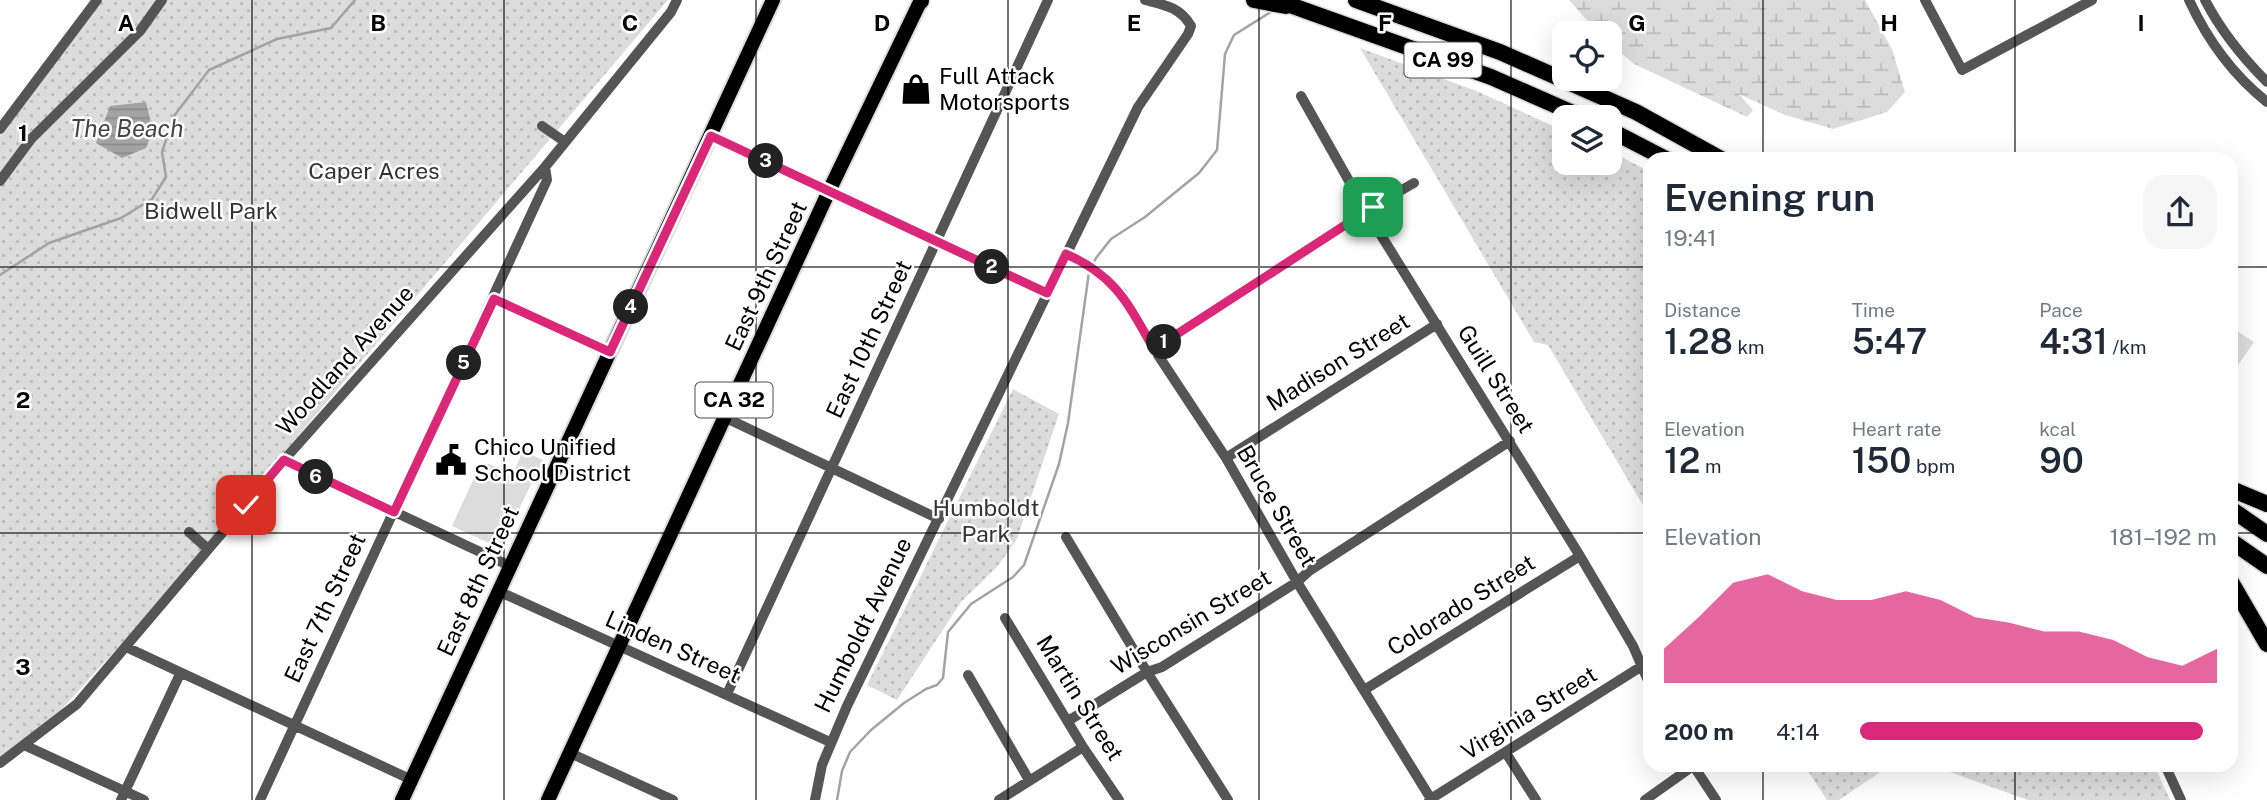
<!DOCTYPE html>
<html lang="en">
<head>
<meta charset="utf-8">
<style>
	body { margin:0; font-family:"Public Sans",sans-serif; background:#f6f6f7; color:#1f2937; height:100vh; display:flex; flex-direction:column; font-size:26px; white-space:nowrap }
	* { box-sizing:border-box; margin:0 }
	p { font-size:23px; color:#747a83 }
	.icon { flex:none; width:38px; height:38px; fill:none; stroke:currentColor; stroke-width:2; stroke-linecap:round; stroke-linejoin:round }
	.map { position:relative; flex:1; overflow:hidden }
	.panel { position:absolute; left:1643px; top:152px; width:595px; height:620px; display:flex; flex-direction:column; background:#fff; border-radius:21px; box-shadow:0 7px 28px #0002 }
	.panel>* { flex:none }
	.controls { position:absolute; left:1552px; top:21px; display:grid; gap:14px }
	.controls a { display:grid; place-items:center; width:70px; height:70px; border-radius:14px; background:#fff; box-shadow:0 7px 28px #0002; font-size:35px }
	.pin { position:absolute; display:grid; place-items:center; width:60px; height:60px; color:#fff; margin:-30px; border-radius:14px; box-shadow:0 4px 10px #0006 }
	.km { position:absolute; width:35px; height:35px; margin:-18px; border-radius:50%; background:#222; color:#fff; font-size:19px; line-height:35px; text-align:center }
	.round { display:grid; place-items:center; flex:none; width:74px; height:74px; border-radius:21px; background:#f6f6f7 }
	.overview { display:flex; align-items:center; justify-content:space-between; height:119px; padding:0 21px }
	h1 { font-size:38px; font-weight:600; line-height:52px }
	.metrics { display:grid; grid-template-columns:repeat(3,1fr); gap:10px; height:119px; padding:7px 21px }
	.metrics div { display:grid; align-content:center }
	.metrics b { font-size:35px; font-weight:600 }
	.metrics small { font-size:19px; font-weight:400 }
	.metrics p { font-size:19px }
	.chart { height:196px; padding:14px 21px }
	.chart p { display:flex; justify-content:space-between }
	.chart svg { width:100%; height:126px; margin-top:7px; fill:#db2777; opacity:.7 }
	ul { padding:0 21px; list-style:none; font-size:23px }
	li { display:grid; grid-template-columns:112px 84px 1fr; align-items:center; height:52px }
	li i { height:18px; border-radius:9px; background:#db2777 }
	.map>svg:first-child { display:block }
</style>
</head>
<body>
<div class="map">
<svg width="2267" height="800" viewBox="0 0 2267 800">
	<defs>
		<pattern id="wetland-marsh" width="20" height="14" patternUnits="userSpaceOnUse" patternTransform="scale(1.75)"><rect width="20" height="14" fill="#dcdcdc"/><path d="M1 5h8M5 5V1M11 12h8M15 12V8" fill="none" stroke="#bbb"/></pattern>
		<pattern id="park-dots" width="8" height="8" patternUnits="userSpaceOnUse" patternTransform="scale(1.75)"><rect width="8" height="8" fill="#dcdcdc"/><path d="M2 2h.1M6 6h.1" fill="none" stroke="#bbb" stroke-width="1.8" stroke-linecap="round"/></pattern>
		<pattern id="water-rules" width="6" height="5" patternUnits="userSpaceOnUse" patternTransform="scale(1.75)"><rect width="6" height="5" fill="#a3a3a3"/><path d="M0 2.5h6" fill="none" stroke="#8b8b8b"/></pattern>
	</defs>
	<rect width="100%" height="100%" fill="#fff"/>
	<!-- green -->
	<path fill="#dcdcdc" d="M2231,327L2254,342L2231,375Z
		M523,451L543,460L500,548L452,526L481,463L489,464L513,473Z"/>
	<!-- wetland -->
	<path fill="url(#wetland-marsh)" d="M1569,0H1865L1892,49L1905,92L1887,112L1833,129L1785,115L1739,94L1753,110L1747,117L1634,64L1610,44V33H1598Z"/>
	<!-- park -->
	<path fill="url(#park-dots)" d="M103,0H668L123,642L59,712L0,757V136Z
		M1360,48L1479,92L1564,131V163H1610V151L1650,172V517L1548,345L1534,342Z
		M1013,389L1059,414L1017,539L997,567L961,602L897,700L867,685Z
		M1804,765H1873L1879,773L1839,800H1827Z
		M1930,765H2154L2170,800H2028Z"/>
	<!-- water -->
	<path fill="url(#water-rules)" d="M146,102L153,131L146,148L122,158L96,143L110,106Z"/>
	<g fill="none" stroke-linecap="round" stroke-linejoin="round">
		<!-- stream -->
		<path stroke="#a3a3a3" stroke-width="2.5" d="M1092,266L1096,258L1111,239L1145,217L1199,173L1217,150L1225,54L1234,35L1274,10
			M0,275L49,243L121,218L152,199L166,177L162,152L174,116L209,70L277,39L331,28L355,0
			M837,800L842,771L850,752L871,730L904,703L926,689L937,685L943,678L948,632L971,604L1013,577L1024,565L1059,464L1068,423L1089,272"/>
		<defs>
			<path id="major" d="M402,800L773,0
				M548,800L829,191L921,0"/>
			<path id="highway" d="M1254,0L1286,6
				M1276,0L1491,77L1582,117
				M1356,0L1500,52L1636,112L1721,159
				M921,1V0
				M1610,130L1666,159
				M2231,489L2267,504
				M2231,509L2267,534
				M2231,541L2267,566
				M2231,582L2267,644"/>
		</defs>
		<!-- major casing -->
		<use href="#major" stroke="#dbdbdb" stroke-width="18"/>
		<!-- highway casing -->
		<use href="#highway" stroke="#dbdbdb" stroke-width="19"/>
		<!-- minor -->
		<path stroke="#555" stroke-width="10" d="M1925,0L1962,70L2092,0
			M2189,0C2207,39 2233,75 2267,102
			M2205,0C2221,31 2242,57 2267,82
			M1301,96L1366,211L1580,556L1633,646L1650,685
			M542,126L565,142
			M0,129L97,0
			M711,136L1047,293
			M0,181L31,139L140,31L162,0
			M1066,254L1098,272L1122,293L1154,349L1226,458L1297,582L1431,799
			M493,299L610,352
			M1154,349L1361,213L1414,183
			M726,418L939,519
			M1226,458L1437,324
			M284,460L510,566
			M189,532L208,549
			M1066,537L1147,672L1228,800
			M498,591L830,742
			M1005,618L1083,747L1119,800
			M126,647L412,780
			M968,675L1029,780
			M1364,690L1580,556
			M727,694L1048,0
			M1068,721L1147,672L1162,667L1297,582L1309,571L1510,441
			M24,745L144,800
			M570,753L673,800
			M1506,753L1536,800
			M0,763L77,704L284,460L545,167L671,12L677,0
			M1693,765L1716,800
			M2165,765L2181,800
			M121,800L180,674
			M260,800L547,180L545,167
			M815,800L822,765L847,706L1138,107L1188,34L1191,26C1180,7 1165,5 1145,0
			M999,800L1083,747
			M1429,800L1650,661
			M1645,800L1693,766"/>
		<!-- major -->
		<use href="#major" stroke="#000" stroke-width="14"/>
		<!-- highway -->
		<use href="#highway" stroke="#000" stroke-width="16"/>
	</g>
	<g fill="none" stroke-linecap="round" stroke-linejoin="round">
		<defs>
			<path id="route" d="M246,505L284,460L394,512L494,299L610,352L711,136L1047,293L1066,254C1116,276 1128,304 1154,349L1373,207"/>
		</defs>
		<!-- route casing -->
		<use href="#route" stroke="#fff" stroke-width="14"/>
		<!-- route -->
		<use href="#route" stroke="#db2777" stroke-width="9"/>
	</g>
	<!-- grid -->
	<path fill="none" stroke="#000" stroke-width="2" stroke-opacity="0.55" d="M252,0V800M504,0V800M756,0V800M1008,0V800M1259,0V800M1511,0V800M1763,0V159M2015,0V159M0,267H1650M2231,267H2267M0,533H1650M2231,533H2267M1763,765V800M2015,765V800"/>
	<!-- icons -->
	<defs>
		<symbol id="shop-bare" viewBox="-9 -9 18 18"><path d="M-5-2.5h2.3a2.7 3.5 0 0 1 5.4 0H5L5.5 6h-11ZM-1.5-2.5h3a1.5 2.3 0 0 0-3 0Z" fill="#000" stroke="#fff" stroke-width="2.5" paint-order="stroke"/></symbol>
		<symbol id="civic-bare" viewBox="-9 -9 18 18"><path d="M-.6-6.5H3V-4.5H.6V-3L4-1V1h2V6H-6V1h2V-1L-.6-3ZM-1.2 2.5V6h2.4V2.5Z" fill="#000" stroke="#fff" stroke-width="2.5" paint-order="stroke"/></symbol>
	</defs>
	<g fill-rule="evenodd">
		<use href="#shop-bare" x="894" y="67" width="44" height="44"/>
		<use href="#civic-bare" x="429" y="438" width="44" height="44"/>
	</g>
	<g text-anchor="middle" stroke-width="5" stroke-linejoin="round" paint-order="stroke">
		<!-- shield labels -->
		<g fill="#fff" stroke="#4c4c4c" stroke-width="2">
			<rect x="1404.5" y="42.5" width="77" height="35" rx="5"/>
			<rect x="695.5" y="382.5" width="77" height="35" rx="5"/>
		</g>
		<g font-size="21" font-weight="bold" fill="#000">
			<text x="1443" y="67">CA 99</text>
			<text x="734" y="407">CA 32</text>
		</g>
		<!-- poi labels -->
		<g font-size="23" fill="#000" stroke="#fff" text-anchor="start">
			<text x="939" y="84">Full Attack<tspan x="939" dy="26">Motorsports</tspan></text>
			<text x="474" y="455">Chico Unified<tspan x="474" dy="26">School District</tspan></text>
		</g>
		<!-- park labels -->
		<g font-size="23" fill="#333" stroke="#fff">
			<text x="374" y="179">Caper Acres</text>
			<text x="211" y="219">Bidwell Park</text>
			<text x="986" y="516">Humboldt<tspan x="986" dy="26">Park</tspan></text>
		</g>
		<!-- street labels -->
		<g font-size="23" fill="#000" stroke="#fff">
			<text transform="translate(766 276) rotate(-65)" y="8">East 9th Street</text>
			<text transform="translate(869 339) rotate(-65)" y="8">East 10th Street</text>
			<text transform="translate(345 360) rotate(-48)" y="8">Woodland Avenue</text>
			<text transform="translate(1338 362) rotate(-32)" y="8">Madison Street</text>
			<text transform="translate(1496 379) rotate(58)" y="8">Guill Street</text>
			<text transform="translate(1277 506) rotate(60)" y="8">Bruce Street</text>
			<text transform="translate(478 581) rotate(-65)" y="8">East 8th Street</text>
			<text transform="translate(1461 605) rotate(-32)" y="8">Colorado Street</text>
			<text transform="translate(325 608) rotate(-65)" y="8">East 7th Street</text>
			<text transform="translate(1191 622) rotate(-31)" y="8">Wisconsin Street</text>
			<text transform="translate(863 625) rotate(-64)" y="8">Humboldt Avenue</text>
			<text transform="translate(673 647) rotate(24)" y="8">Linden Street</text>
			<text transform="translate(1080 698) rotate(58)" y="8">Martin Street</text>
			<text transform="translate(1529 713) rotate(-32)" y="8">Virginia Street</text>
		</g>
		<!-- water labels -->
		<g font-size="24" font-style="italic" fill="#444" stroke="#fff">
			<text x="127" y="137">The Beach</text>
		</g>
	</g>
	<g font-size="23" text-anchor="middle" font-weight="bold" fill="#000" stroke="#fff" stroke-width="5" stroke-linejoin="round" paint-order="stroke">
		<text x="126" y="31">A</text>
		<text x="378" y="31">B</text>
		<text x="630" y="31">C</text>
		<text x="882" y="31">D</text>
		<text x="1134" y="31">E</text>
		<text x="1385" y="31">F</text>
		<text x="1637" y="31">G</text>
		<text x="1889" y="31">H</text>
		<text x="2141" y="31">I</text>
		<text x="23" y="141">1</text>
		<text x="23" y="408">2</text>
		<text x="23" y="675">3</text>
	</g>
</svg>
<div class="controls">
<a><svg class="icon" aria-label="locate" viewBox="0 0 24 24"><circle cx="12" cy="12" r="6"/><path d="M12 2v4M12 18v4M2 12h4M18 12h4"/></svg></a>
<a><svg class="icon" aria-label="layers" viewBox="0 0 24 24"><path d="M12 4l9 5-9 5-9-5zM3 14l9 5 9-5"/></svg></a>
</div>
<div class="pin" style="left:1373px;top:207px;background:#1e9e55"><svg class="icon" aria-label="arrive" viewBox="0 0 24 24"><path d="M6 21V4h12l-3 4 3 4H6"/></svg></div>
<div class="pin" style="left:246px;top:505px;background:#d93025"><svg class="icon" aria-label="check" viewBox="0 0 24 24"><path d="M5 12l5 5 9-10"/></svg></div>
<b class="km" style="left:1164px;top:342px">1</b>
<b class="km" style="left:992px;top:267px">2</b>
<b class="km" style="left:766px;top:161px">3</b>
<b class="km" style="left:631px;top:307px">4</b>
<b class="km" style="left:464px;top:363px">5</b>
<b class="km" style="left:316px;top:477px">6</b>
<section class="panel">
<div class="overview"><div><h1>Evening run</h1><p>19:41</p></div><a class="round"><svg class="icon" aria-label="share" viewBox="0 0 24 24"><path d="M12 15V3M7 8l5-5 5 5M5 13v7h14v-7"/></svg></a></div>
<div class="metrics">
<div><p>Distance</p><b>1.28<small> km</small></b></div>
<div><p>Time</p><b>5:47</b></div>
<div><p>Pace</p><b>4:31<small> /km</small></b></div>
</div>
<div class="metrics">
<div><p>Elevation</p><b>12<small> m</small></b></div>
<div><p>Heart rate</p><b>150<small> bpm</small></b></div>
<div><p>kcal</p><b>90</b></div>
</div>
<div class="chart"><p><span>Elevation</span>181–192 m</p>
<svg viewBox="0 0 160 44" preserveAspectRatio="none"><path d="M0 44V32L10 21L20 9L30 6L40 12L50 15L60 15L70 12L80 15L90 21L100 23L110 26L120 26L130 29L140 35L150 38L160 32V44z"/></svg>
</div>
<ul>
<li><b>200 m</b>4:14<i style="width:96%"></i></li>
</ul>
</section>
</div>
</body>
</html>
